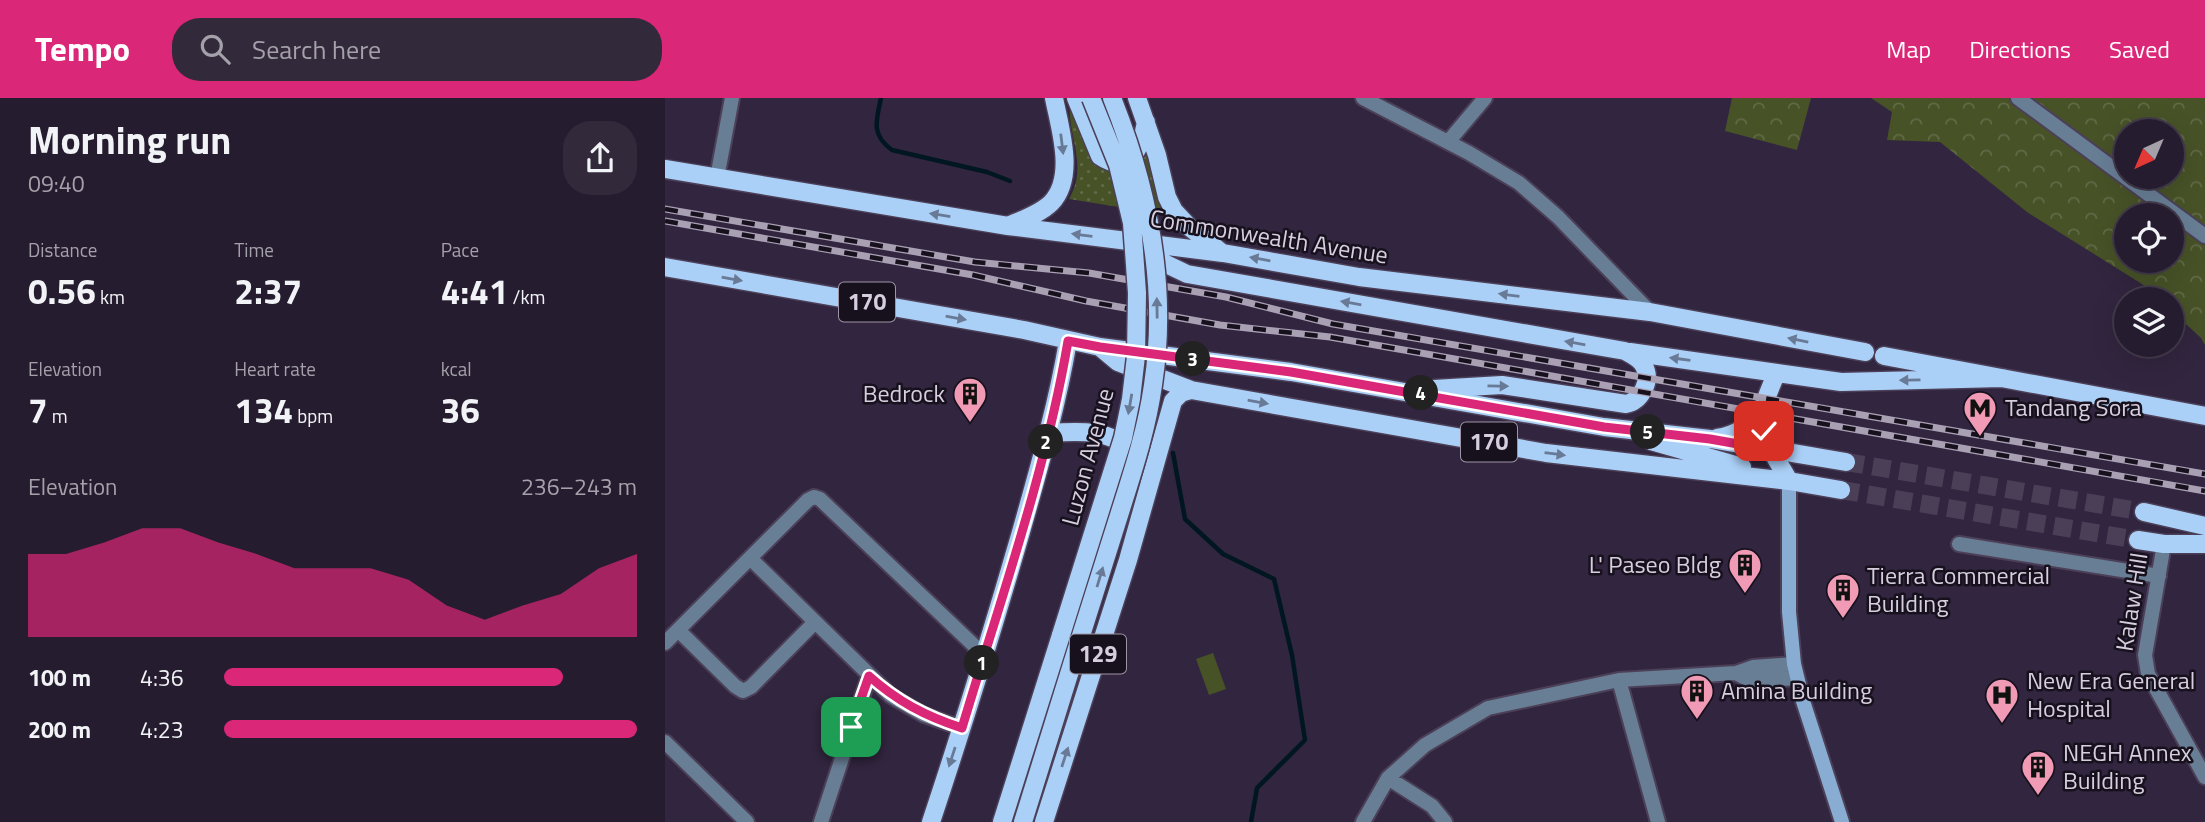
<!DOCTYPE html>
<html lang="en">
<head>
<meta charset="utf-8">
<style>
	body { margin:0; font-family:"Titillium Web",sans-serif; background:#32293b; color:#f1f3f6; height:100vh; display:flex; flex-direction:column; font-size:26px; white-space:nowrap }
	* { box-sizing:border-box; margin:0 }
	p { font-size:23px; color:#a4a1aa }
	.icon { flex:none; width:38px; height:38px; fill:none; stroke:currentColor; stroke-width:2; stroke-linecap:round; stroke-linejoin:round }
	.map { position:relative; flex:1; overflow:hidden }
	.details { display:flex; flex-direction:column; background:#261c2f; width:665px }
	.details>* { flex:none }
	.needle { width:46px; rotate:224deg }
	.tools { position:absolute; left:1449px; top:21px; display:grid; gap:14px }
	.tools a { display:grid; place-items:center; width:70px; height:70px; border-radius:50%; background:#261c2f; box-shadow:0 7px 28px #0002,0 0 0 2px #423a4b; font-size:35px }
	.pin { position:absolute; display:grid; place-items:center; width:60px; height:60px; color:#fff; margin:-30px; border-radius:14px; box-shadow:0 4px 10px #0006 }
	.km { position:absolute; width:35px; height:35px; margin:-18px; border-radius:50%; background:#222; color:#fff; font-size:19px; line-height:35px; text-align:center }
	.round { display:grid; place-items:center; flex:none; width:74px; height:74px; border-radius:28px; background:#32293b }
	.headline { display:flex; align-items:center; justify-content:space-between; height:119px; padding:0 28px }
	h1 { font-size:38px; font-weight:700; line-height:52px }
	.stats { display:grid; grid-template-columns:repeat(3,1fr); gap:10px; height:119px; padding:7px 28px }
	.stats div { display:grid; align-content:center }
	.stats b { font-size:35px; font-weight:700 }
	.stats small { font-size:19px; font-weight:400 }
	.stats p { font-size:19px }
	.chart { height:196px; padding:14px 28px }
	.chart p { display:flex; justify-content:space-between }
	.chart svg { width:100%; height:126px; margin-top:7px; fill:#db2777; opacity:.7 }
	ul { padding:0 28px; list-style:none; font-size:23px }
	li { display:grid; grid-template-columns:112px 84px 1fr; align-items:center; height:52px }
	li i { height:18px; border-radius:9px; background:#db2777 }
	header { display:flex; align-items:center; gap:42px; box-sizing:border-box; height:98px; padding:0 35px; background:#db2777; color:#fff }
	header strong { font-size:33px }
	nav { display:flex; gap:38px; margin-inline-start:auto; font-size:24px }
	.search { width:490px; height:63px; background:#32293b; display:flex; align-items:center; gap:18px; box-sizing:border-box; padding:0 24px; border-radius:28px; color:#a4a1aa; font-size:26px }
	main { display:flex; flex:1; min-height:0 }
	.map>svg:first-child { display:block }
</style>
</head>
<body>
<header>
<strong>Tempo</strong>
<div class="search"><svg class="icon" aria-label="search" viewBox="0 0 24 24"><circle cx="10" cy="10" r="6"/><path d="M15 15l6 6"/></svg>Search here</div>
<nav><a>Map</a><a>Directions</a><a>Saved</a></nav>
</header>
<main>
<section class="details">
<div class="headline"><div><h1>Morning run</h1><p>09:40</p></div><a class="round"><svg class="icon" aria-label="share" viewBox="0 0 24 24"><path d="M12 15V3M7 8l5-5 5 5M5 13v7h14v-7"/></svg></a></div>
<div class="stats">
<div><p>Distance</p><b>0.56<small> km</small></b></div>
<div><p>Time</p><b>2:37</b></div>
<div><p>Pace</p><b>4:41<small> /km</small></b></div>
</div>
<div class="stats">
<div><p>Elevation</p><b>7<small> m</small></b></div>
<div><p>Heart rate</p><b>134<small> bpm</small></b></div>
<div><p>kcal</p><b>36</b></div>
</div>
<div class="chart"><p><span>Elevation</span>236–243 m</p>
<svg viewBox="0 0 160 44" preserveAspectRatio="none"><path d="M0 44V15L10 15L20 11L30 6L40 6L50 11L60 15L70 20L80 20L90 20L100 24L110 33L120 38L130 33L140 29L150 20L160 15V44z"/></svg>
</div>
<ul>
<li><b>100 m</b>4:36<i style="width:82%"></i></li>
<li><b>200 m</b>4:23<i style="width:100%"></i></li>
</ul>
</section>
<div class="map">
<svg width="1540" height="724" viewBox="0 0 1540 724">
	<defs>
		<pattern id="forest-crowns" width="20" height="18" patternUnits="userSpaceOnUse" patternTransform="scale(1.75)"><rect width="20" height="18" fill="#475227"/><path d="M2 6a3 3 0 1 1 6 0M12 15a3 3 0 1 1 6 0" fill="none" stroke="#616a46"/></pattern>
		<pattern id="park-dots" width="8" height="8" patternUnits="userSpaceOnUse" patternTransform="scale(1.75)"><rect width="8" height="8" fill="#475227"/><path d="M2 2h.1M6 6h.1" fill="none" stroke="#616a46" stroke-width="1.8" stroke-linecap="round"/></pattern>
	</defs>
	<rect width="100%" height="100%" fill="#32253f"/>
	<!-- green -->
	<path fill="#475227" d="M548,555L561,591L544,597L531,561Z"/>
	<!-- forest -->
	<path fill="url(#forest-crowns)" fill-rule="evenodd" d="M1067,0H1146L1132,52L1060,33Z
		M1206,0H1540V247L1536,240L1507,213V201H1494L1477,186L1362,114L1275,44L1222,42L1227,14ZM1461,33H1507V79H1461ZM1461,117H1507V163H1461Z"/>
	<!-- park -->
	<path fill="url(#park-dots)" d="M405,6L442,71L447,73L477,62L482,56L497,116L404,101C424,68 402,37 405,6Z"/>
	<g fill="none" stroke-linecap="round" stroke-linejoin="round">
		<!-- stream -->
		<path stroke="#001722" stroke-width="4.5" d="M216,0C211,23 206,37 227,52L322,74L345,83
			M508,355L520,421L558,456L609,481L627,557L640,642L592,690L586,724"/>
		<!-- primary-tunnel -->
		<path stroke="#4b3e57" stroke-width="18" stroke-dasharray="18 9" stroke-linecap="butt" d="M1181,364L1479,414
			M1176,392L1473,442"/>
		<defs>
			<path id="street" d="M698,0L804,55L854,85L893,119L985,214
				M1353,0L1540,138
				M783,44L820,0
				M52,80L67,0
				M1294,446L1494,478
				M1499,446L1480,557L1483,576L1540,679
				M85,460L226,598L259,617L297,630
				M13,532L70,588L78,593L86,589L150,524
				M0,545L143,402L149,399L155,401L319,557
				M1071,575L1086,583L1132,580
				M954,582L993,724
				M0,644L82,724
				M723,680L767,708L780,724
				M156,724L204,578
				M698,724L723,680L760,647L823,610L954,582L1071,575L1088,569L1129,566"/>
			<path id="secondary" d="M1124,383V514L1129,566L1138,603L1177,724"/>
			<path id="primary" d="M411,0L435,58C464,78 477,48 481,24
				M472,0L492,57L502,99L509,113L523,128L556,154
				M0,71L343,128L558,155L694,179L985,214L1200,254
				M343,128C356,122 375,116 386,105C411,79 395,31 389,0
				M478,155L522,176L960,253C967,257 975,260 979,268C987,283 976,303 961,306L837,287L769,291
				M0,169L359,232L435,249L626,274L939,329L1045,341L1181,364
				M435,249L453,264L526,292L881,355L1124,383L1176,392
				M965,254L1176,284L1337,280
				M1219,258L1540,318
				M1111,276C1106,289 1098,304 1097,318C1095,340 1114,364 1124,383
				M383,335C416,333 443,331 469,353
				M1052,340C1072,337 1087,326 1098,311
				M986,343L1077,369
				M1479,414L1540,428
				M1473,442L1499,446H1540
				M266,724C298,628 328,531 356,434C374,370 392,308 403,243
				M337,724L396,537
				M358,724L414,544
				M379,724L463,462L508,303L516,295L526,292"/>
		</defs>
		<!-- street casing -->
		<use href="#street" stroke="#4c4059" stroke-width="18"/>
		<!-- secondary casing -->
		<use href="#secondary" stroke="#4c4059" stroke-width="18"/>
		<!-- primary casing -->
		<use href="#primary" stroke="#4c4059" stroke-width="21"/>
		<!-- street -->
		<use href="#street" stroke="#687e95" stroke-width="14"/>
		<!-- secondary -->
		<use href="#secondary" stroke="#89acd2" stroke-width="14"/>
		<!-- primary -->
		<use href="#primary" stroke="#abd0f7" stroke-width="18"/>
		<defs>
			<path id="rail" d="M0,111L310,164L424,175L561,199L668,226L1540,376
				M0,123L308,177L421,203L555,227L665,239L1540,393"/>
		</defs>
		<!-- rail casing -->
		<use href="#rail" stroke="#a9a0b4" stroke-width="7"/>
		<!-- rail -->
		<use href="#rail" stroke="#17111d" stroke-width="4.5" stroke-dasharray="13" stroke-linecap="butt"/>
		<defs>
			<path id="primary-bridge" d="M396,537L458,340L466,301L471,258L472,195L467,125L453,67L426,0
				M414,544C428,500 442,456 456,411C469,370 482,330 488,287C503,190 483,90 447,0"/>
		</defs>
		<!-- primary-bridge casing -->
		<use href="#primary-bridge" stroke="#4c4059" stroke-width="21" stroke-linecap="butt"/>
		<!-- primary-bridge -->
		<use href="#primary-bridge" stroke="#abd0f7" stroke-width="18"/>
	</g>
	<!-- one-way arrows -->
	<defs><path id="oneway-solid" d="M-6-.8H1V-3.2L6.5 0L1 3.2V.8H-6Z" transform="scale(1.75)"/></defs>
	<g fill="#687a95">
		<use href="#oneway-solid" transform="translate(397 46) rotate(83)"/>
		<use href="#oneway-solid" transform="translate(275 117) rotate(-171)"/>
		<use href="#oneway-solid" transform="translate(417 137) rotate(-173)"/>
		<use href="#oneway-solid" transform="translate(595 161) rotate(-170)"/>
		<use href="#oneway-solid" transform="translate(67 181) rotate(10)"/>
		<use href="#oneway-solid" transform="translate(844 197) rotate(-173)"/>
		<use href="#oneway-solid" transform="translate(686 205) rotate(-170)"/>
		<use href="#oneway-solid" transform="translate(492 210) rotate(-91)"/>
		<use href="#oneway-solid" transform="translate(291 220) rotate(10)"/>
		<use href="#oneway-solid" transform="translate(1133 242) rotate(-169)"/>
		<use href="#oneway-solid" transform="translate(910 245) rotate(-170)"/>
		<use href="#oneway-solid" transform="translate(1015 261) rotate(-172)"/>
		<use href="#oneway-solid" transform="translate(1245 282) rotate(179)"/>
		<use href="#oneway-solid" transform="translate(833 288) rotate(1)"/>
		<use href="#oneway-solid" transform="translate(593 304) rotate(10)"/>
		<use href="#oneway-solid" transform="translate(465 306) rotate(100)"/>
		<use href="#oneway-solid" transform="translate(890 356) rotate(7)"/>
		<use href="#oneway-solid" transform="translate(435 479) rotate(-73)"/>
		<use href="#oneway-solid" transform="translate(287 659) rotate(108)"/>
		<use href="#oneway-solid" transform="translate(400 659) rotate(-72)"/>
	</g>
	<g fill="none" stroke-linecap="round" stroke-linejoin="round">
		<defs>
			<path id="route" d="M186,629L204,578C232,603 260,618 297,630C335,503 381,373 403,243L435,249L626,274L939,329L1045,341L1107,352L1099,333"/>
		</defs>
		<!-- route casing -->
		<use href="#route" stroke="#fff" stroke-width="14"/>
		<!-- route -->
		<use href="#route" stroke="#db2777" stroke-width="9"/>
	</g>
	<!-- icons -->
	<defs>
		<symbol id="building-pin" viewBox="-11 -11 22 30"><path d="M0 17L-7.5 6A9.5 9.5 0 1 1 7.5 6Z" fill="#f09ab6" stroke="#17111d"/><path d="M-4-6H4V6H1V3H-1V6H-4ZM-2.5-4.3h1.7v1.8h-1.7ZM.8-4.3h1.7v1.8H.8ZM-2.5-1h1.7V.8h-1.7ZM.8-1h1.7V.8H.8Z" fill="#111"/></symbol>
		<symbol id="metro-pin" viewBox="-11 -11 22 30"><path d="M0 17L-7.5 6A9.5 9.5 0 1 1 7.5 6Z" fill="#f09ab6" stroke="#17111d"/><path d="M-5.5 5V-5H-3L0 0L3-5H5.5V5H3V-.5L0 4L-3-.5V5Z" fill="#111"/></symbol>
		<symbol id="hospital-pin" viewBox="-11 -11 22 30"><path d="M0 17L-7.5 6A9.5 9.5 0 1 1 7.5 6Z" fill="#f09ab6" stroke="#17111d"/><path d="M-5-5h3v3.5h4V-5h3V5h-3V1.5h-4V5h-3Z" fill="#111"/></symbol>
	</defs>
	<g fill-rule="evenodd">
		<use href="#building-pin" x="286" y="277" width="38" height="52"/>
		<use href="#metro-pin" x="1296" y="291" width="38" height="52"/>
		<use href="#building-pin" x="1061" y="448" width="38" height="52"/>
		<use href="#building-pin" x="1159" y="473" width="38" height="52"/>
		<use href="#building-pin" x="1013" y="574" width="38" height="52"/>
		<use href="#hospital-pin" x="1318" y="578" width="38" height="52"/>
		<use href="#building-pin" x="1354" y="650" width="38" height="52"/>
	</g>
	<g text-anchor="middle" stroke-width="5" stroke-linejoin="round" paint-order="stroke">
		<!-- shield labels -->
		<g fill="#17111d" stroke="#9d95a5" stroke-width="2">
			<rect x="174" y="184.5" width="56" height="39" rx="5"/>
			<rect x="796" y="324.5" width="56" height="39" rx="5"/>
			<rect x="405" y="536.5" width="56" height="39" rx="5"/>
		</g>
		<g font-size="23" font-weight="bold" fill="#d6cedf">
			<text x="202" y="212">170</text>
			<text x="824" y="352">170</text>
			<text x="433" y="564">129</text>
		</g>
		<!-- street labels -->
		<g font-size="24" fill="#d6cedf" stroke="#17111d">
			<text transform="translate(604 139) rotate(9)" y="8">Commonwealth Avenue</text>
			<text transform="translate(423 359) rotate(-75)" y="8">Luzon Avenue</text>
			<text transform="translate(1467 504) rotate(-81)" y="8">Kalaw Hill</text>
		</g>
		<!-- poi labels -->
		<g font-size="24" fill="#d6cedf" stroke="#17111d" text-anchor="start">
			<text x="280" y="304" text-anchor="end">Bedrock</text>
			<text x="1340" y="318">Tandang Sora</text>
			<text x="1056" y="475" text-anchor="end">L' Paseo Bldg</text>
			<text x="1202" y="486">Tierra Commercial<tspan x="1202" dy="28">Building</tspan></text>
			<text x="1362" y="591">New Era General<tspan x="1362" dy="28">Hospital</tspan></text>
			<text x="1056" y="601">Amina Building</text>
			<text x="1398" y="663">NEGH Annex<tspan x="1398" dy="28">Building</tspan></text>
		</g>
	</g>
</svg>
<div class="tools">
<a><svg class="needle" viewBox="-14 -14 28 28"><path d="M0-13l5 13h-10z" fill="#e53935"/><path d="M0 13l5-13h-10z" fill="#a4a1aa"/></svg></a>
<a><svg class="icon" aria-label="locate" viewBox="0 0 24 24"><circle cx="12" cy="12" r="6"/><path d="M12 2v4M12 18v4M2 12h4M18 12h4"/></svg></a>
<a><svg class="icon" aria-label="layers" viewBox="0 0 24 24"><path d="M12 4l9 5-9 5-9-5zM3 14l9 5 9-5"/></svg></a>
</div>
<div class="pin" style="left:186px;top:629px;background:#1e9e55"><svg class="icon" aria-label="arrive" viewBox="0 0 24 24"><path d="M6 21V4h12l-3 4 3 4H6"/></svg></div>
<div class="pin" style="left:1099px;top:333px;background:#d93025"><svg class="icon" aria-label="check" viewBox="0 0 24 24"><path d="M5 12l5 5 9-10"/></svg></div>
<b class="km" style="left:317px;top:565px">1</b>
<b class="km" style="left:381px;top:344px">2</b>
<b class="km" style="left:528px;top:261px">3</b>
<b class="km" style="left:756px;top:295px">4</b>
<b class="km" style="left:983px;top:334px">5</b>
</div>
</main>
</body>
</html>
